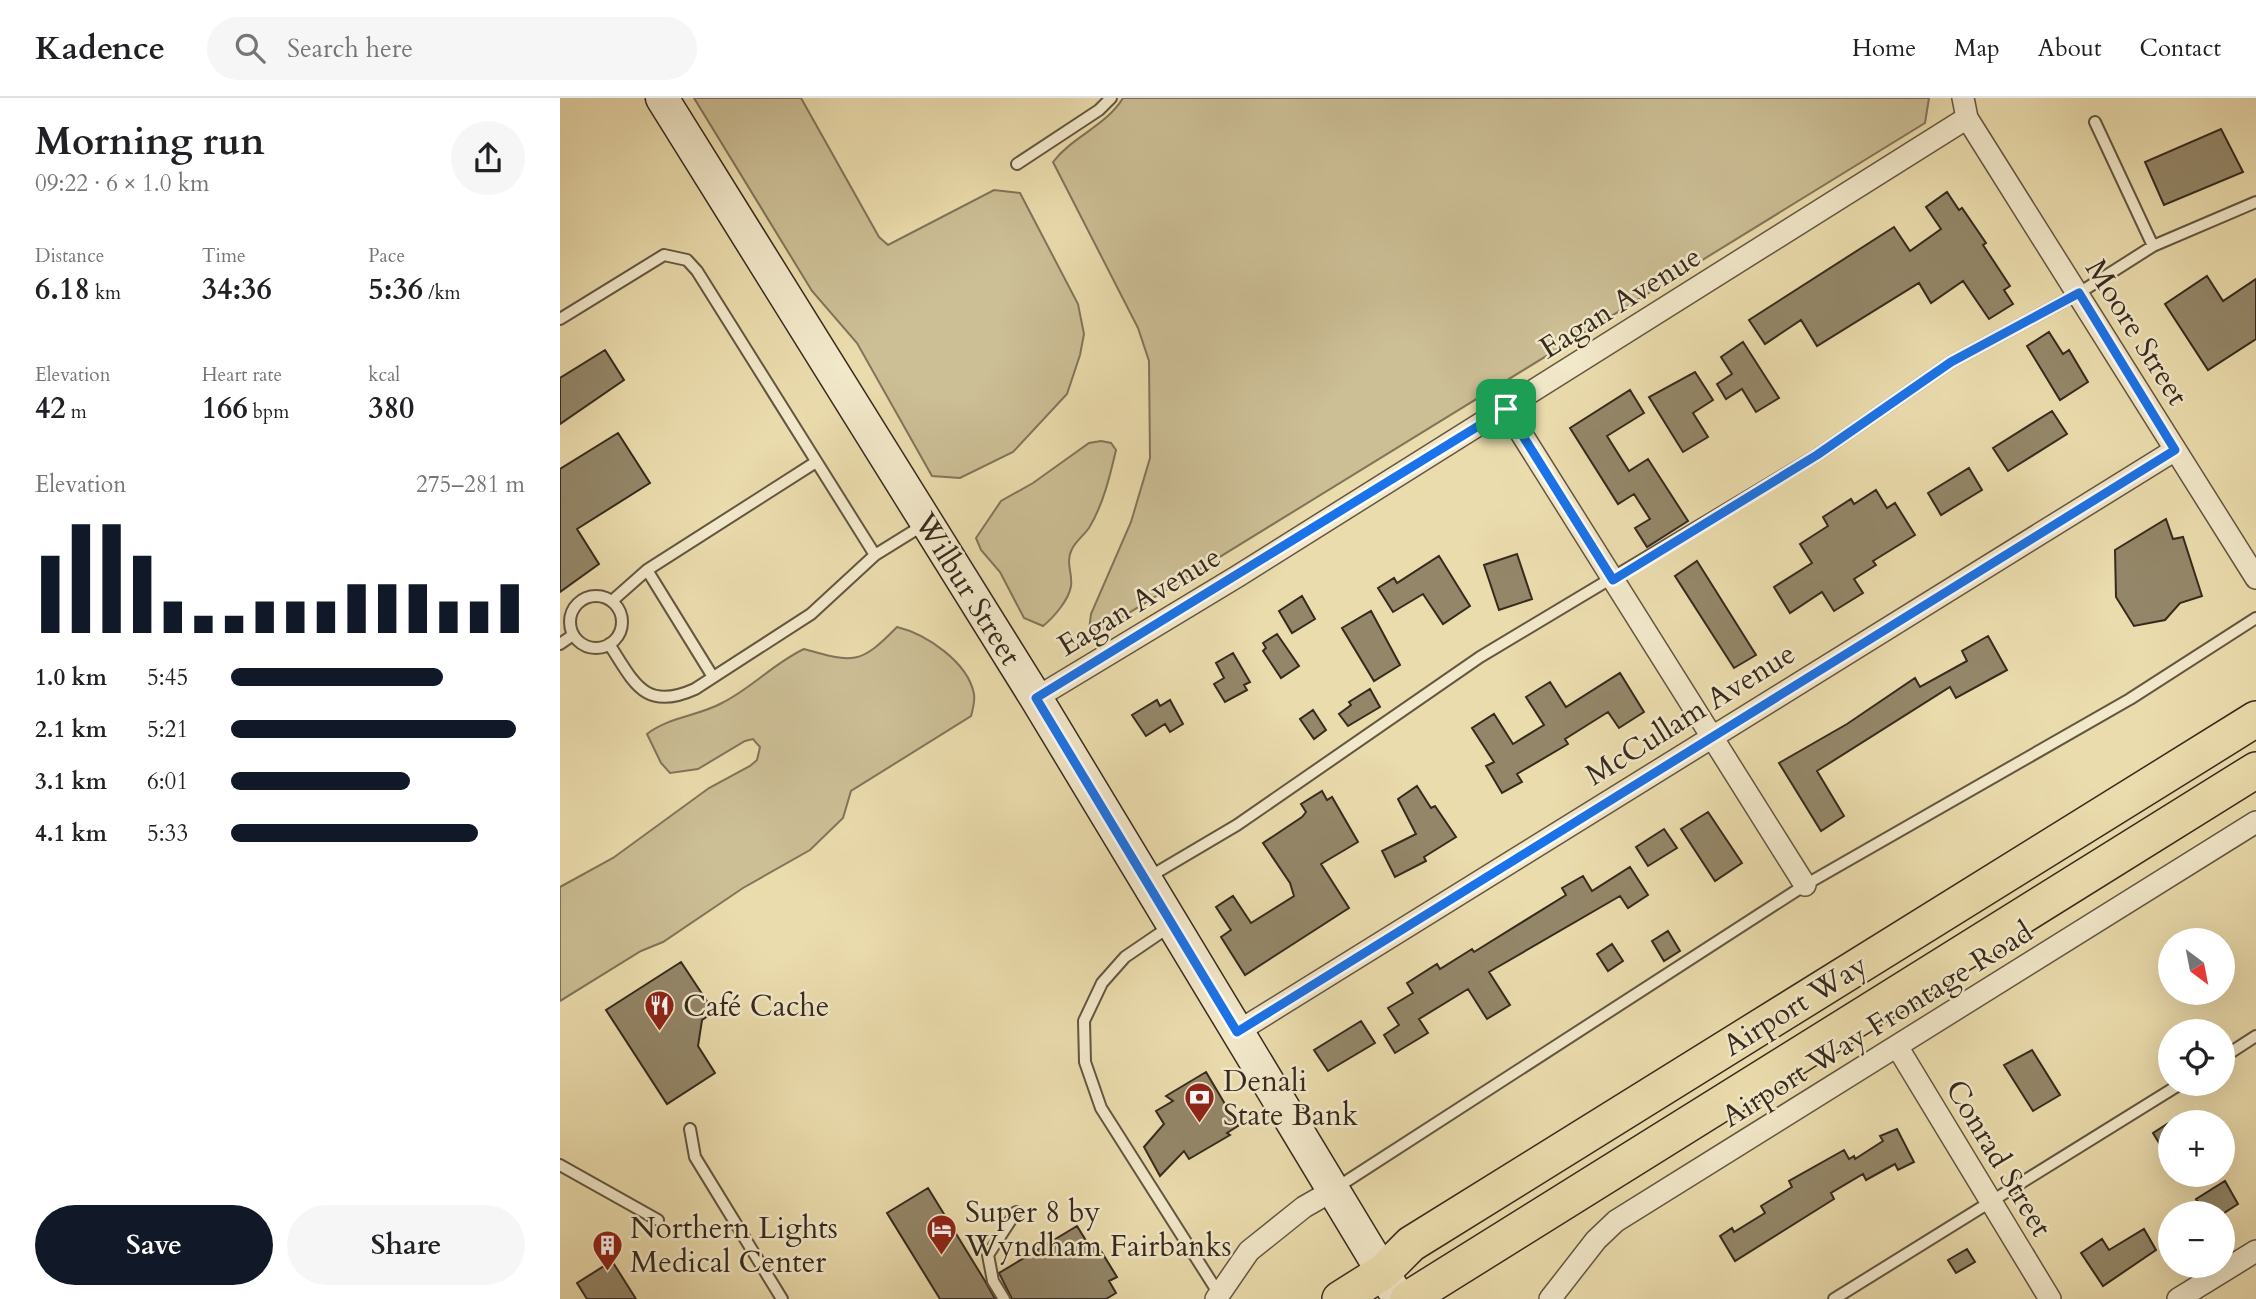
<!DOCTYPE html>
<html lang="en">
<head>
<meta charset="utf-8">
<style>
	body { margin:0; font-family:Cardo,serif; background:#f6f6f6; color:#202124; height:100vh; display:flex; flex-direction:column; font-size:26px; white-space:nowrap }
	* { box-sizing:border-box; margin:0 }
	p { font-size:23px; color:#757577 }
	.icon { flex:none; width:38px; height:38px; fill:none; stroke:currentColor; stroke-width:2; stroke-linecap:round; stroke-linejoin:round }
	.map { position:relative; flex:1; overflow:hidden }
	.sheet { display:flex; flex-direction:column; background:#fff; width:560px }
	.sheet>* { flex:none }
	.needle { width:46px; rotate:148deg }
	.fabs { position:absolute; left:1598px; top:830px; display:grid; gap:14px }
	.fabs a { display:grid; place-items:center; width:77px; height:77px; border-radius:50%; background:#fff; box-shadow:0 7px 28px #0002; font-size:35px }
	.pin { position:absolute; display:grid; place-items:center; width:60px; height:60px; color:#fff; margin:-30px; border-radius:14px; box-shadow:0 4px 10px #0006 }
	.round { display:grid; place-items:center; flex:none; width:74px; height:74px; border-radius:37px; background:#f6f6f6 }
	.headline { display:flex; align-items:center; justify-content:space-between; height:119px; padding:0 35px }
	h1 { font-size:38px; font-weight:700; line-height:52px }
	.metrics { display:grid; grid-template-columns:repeat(3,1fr); gap:10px; height:119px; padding:7px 35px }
	.metrics div { display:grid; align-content:center }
	.metrics b { font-size:30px; font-weight:700 }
	.metrics small { font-size:19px; font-weight:400 }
	.metrics p { font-size:19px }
	.chart { height:196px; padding:14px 35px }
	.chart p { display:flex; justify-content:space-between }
	.chart svg { width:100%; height:126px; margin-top:7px; stroke:#111827; stroke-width:6 }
	.action { display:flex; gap:14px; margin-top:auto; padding:14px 35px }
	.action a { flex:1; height:80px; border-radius:42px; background:#111827; color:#fff; font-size:28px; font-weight:700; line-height:80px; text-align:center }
	.action a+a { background:#f6f6f6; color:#202124 }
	ul { padding:0 35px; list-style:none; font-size:23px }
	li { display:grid; grid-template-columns:112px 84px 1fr; align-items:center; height:52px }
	li i { height:18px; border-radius:9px; background:#111827 }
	header { display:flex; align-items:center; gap:42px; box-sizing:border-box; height:98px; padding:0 35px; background:#fff; border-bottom:2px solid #e0e0e0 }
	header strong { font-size:33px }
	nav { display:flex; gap:38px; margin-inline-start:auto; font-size:24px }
	.search { width:490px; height:63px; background:#f6f6f6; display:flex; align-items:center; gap:18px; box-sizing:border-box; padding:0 24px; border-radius:38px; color:#757577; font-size:26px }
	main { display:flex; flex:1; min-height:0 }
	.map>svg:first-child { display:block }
</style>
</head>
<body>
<header>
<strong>Kadence</strong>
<div class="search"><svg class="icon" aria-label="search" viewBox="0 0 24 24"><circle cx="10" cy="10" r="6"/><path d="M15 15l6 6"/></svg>Search here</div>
<nav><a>Home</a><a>Map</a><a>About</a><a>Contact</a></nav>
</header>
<main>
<section class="sheet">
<div class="headline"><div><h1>Morning run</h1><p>09:22 · 6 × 1.0 km</p></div><a class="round"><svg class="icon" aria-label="share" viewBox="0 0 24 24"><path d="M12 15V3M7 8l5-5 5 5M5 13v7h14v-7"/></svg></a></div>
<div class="metrics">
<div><p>Distance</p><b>6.18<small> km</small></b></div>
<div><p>Time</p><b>34:36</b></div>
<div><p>Pace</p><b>5:36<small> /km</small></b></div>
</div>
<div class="metrics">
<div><p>Elevation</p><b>42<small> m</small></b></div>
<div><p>Heart rate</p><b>166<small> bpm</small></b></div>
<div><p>kcal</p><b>380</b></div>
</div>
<div class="chart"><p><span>Elevation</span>275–281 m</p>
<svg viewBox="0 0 160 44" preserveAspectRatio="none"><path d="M5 44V17M15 44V6M25 44V6M35 44V17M45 44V33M55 44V38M65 44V38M75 44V33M85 44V33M95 44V33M105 44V27M115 44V27M125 44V27M135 44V33M145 44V33M155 44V27"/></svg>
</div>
<ul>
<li><b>1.0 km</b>5:45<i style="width:72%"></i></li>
<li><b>2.1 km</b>5:21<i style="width:97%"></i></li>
<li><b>3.1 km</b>6:01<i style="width:61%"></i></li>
<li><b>4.1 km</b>5:33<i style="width:84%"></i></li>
</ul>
<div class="action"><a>Save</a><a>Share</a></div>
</section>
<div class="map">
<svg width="1696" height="1201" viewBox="0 0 1696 1201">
	<rect width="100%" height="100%" fill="#ebdcad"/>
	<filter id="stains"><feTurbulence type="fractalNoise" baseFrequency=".00286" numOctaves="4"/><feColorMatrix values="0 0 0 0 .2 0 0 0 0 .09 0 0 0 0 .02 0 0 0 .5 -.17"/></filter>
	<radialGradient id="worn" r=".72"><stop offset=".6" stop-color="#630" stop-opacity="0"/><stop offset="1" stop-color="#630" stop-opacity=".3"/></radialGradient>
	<!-- green -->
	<path fill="#ccbe95" stroke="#81745a" stroke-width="2" d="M134,0H241L319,139L328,147L434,92L460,95L518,206L524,236L520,257L507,296L453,354L400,380L372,378L297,245L252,193Z
		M563,0H1369L1365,25L528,540L531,516L571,424L590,360L589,263L578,230L493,64C513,38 546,28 563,0Z
		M541,343L551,345L556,352C550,378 543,407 529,430C524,437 516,443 512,451C505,464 513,476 511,488C509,502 493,520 483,528L464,520L440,474L421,452L416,440L441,403L473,385L529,345Z
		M337,529C366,536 408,564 414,596C415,602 413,611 411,618L291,693L283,720L250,752L183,790L103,844L81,853L0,903V789L53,760L149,690L190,668L197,662L200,649L193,641L185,643L138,671L110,675L101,665L87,636C109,619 138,618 162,605C192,590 214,565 244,551C293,565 300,567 337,529Z"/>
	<!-- building -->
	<path fill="#948769" stroke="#362a1f" stroke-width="2" d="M1661,31L1683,74L1604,107L1585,64Z
		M1387,94L1399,112L1402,110L1426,145L1423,147L1450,188L1444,192L1453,206L1429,221L1403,183L1371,205L1359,185L1257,248L1241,222L1205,246L1189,222L1334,129L1350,153L1381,131L1366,109Z
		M1647,178L1663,203L1696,181V241L1648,272L1605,206Z
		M1489,234L1503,256L1509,252L1528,284L1500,302L1467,248Z
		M1183,244L1219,300L1196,314L1182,291L1166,301L1157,286L1172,276L1161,259Z
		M45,252L64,282L0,326V280Z
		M1135,274L1153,302L1133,315L1148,339L1123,354L1089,299Z
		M1070,292L1084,315L1047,338L1069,373L1088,361L1128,423L1087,449L1075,430L1090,421L1074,396L1058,406L1010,330Z
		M1492,313L1507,336L1448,373L1433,350Z
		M58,335L90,385L17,431L39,466L0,494V371Z
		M1409,370L1422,392L1381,417L1368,395Z
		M1316,392L1327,410L1335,405L1355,437L1313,463L1316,467L1294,481L1303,495L1274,513L1262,494L1230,515L1214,489L1252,465L1240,446L1268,428L1263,419L1291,401L1294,406Z
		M1606,421L1613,441L1623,439L1642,498L1620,505L1605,522L1574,528L1556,499L1555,452Z
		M957,456L972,501L939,512L924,467Z
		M879,458L910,508L883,526L863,496L833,514L818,490L834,480L837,485Z
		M1137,463L1196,557L1174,570L1115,478Z
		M742,498L755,521L732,535L719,513Z
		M811,513L840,567L814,583L782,530Z
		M717,536L739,568L721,580L703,553L706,550L703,545Z
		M1428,538L1447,572L1396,600L1390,589L1257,673L1284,718L1261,733L1219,665L1287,626L1355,580L1360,589L1407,563L1402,553Z
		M673,555L690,584L684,587L687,592L665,604L654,586L664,580L656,565Z
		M1060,575L1084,614L1059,630L1048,614L1005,641L1008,646L957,676L962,684L942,695L926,668L934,664L912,630L934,616L953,646L984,627L966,599L990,584L1006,609Z
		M810,591L820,609L788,628L779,616L791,607L789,604Z
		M597,602L600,608L610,602L623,626L610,634L605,626L586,638L572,617Z
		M753,612L766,632L754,641L740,621Z
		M857,688L871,710L875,708L896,739L864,759L866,763L835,779L822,753L856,736L838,701Z
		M762,693L767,702L772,699L798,744L761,766L789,810L685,877L661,839L671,832L656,809L673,798L691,825L734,798L730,785L703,745L742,719L746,714L741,706Z
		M1148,714L1182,765L1155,783L1121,731Z
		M1104,731L1117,750L1088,768L1076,749Z
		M1070,769L1088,797L1068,810L1060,798L929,874L950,907L927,921L908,891L859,921L868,935L835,955L824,937L839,927L828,910L853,895L847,885L877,866L880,871L912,851L914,854L1006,797L1002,790L1023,778L1032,793Z
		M1108,833L1120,853L1104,863L1092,843Z
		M1052,846L1063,863L1048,873L1037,856Z
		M121,864L154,914L142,922L138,948L155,975L107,1006L46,912Z
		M801,923L815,945L768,973L754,952Z
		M1472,952L1500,997L1473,1013L1444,967Z
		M646,974L678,1028L667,1035L670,1037L629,1061L624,1053L600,1078L584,1049L604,1026L596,1013L613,1003L606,998Z
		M1610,1024V1063L1593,1035Z
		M1337,1031L1354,1064L1338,1072L1335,1066L1306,1082L1303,1076L1271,1095L1274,1101L1175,1163L1160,1138L1172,1130L1174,1134L1205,1115L1201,1108L1232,1089L1229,1083L1284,1052L1289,1061L1294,1058L1295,1061L1323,1043L1320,1038Z
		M1665,1083L1678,1106L1664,1115H1644L1636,1101Z
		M368,1090L425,1183L435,1201H380L327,1115Z
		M517,1128L530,1149L536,1145L557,1179L549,1183L556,1195L546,1201H452L439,1175Z
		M1584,1131L1596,1152L1543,1188L1521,1155L1542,1141L1549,1152Z
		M1407,1151L1415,1164L1396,1175L1388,1162Z
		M52,1163L76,1201H27L17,1185Z"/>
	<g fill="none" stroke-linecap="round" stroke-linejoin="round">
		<defs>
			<path id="lane" d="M1535,24L1593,148
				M457,66L539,12L551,0
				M0,221L104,157L127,162L137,173L315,457L365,426
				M87,472L153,579
				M10 524a26 26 0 1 1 52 0a26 26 0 1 1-52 0Z
				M52,503L87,472L256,364
				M0,546L13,537
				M49,546C74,584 84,614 135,591L251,516L315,457
				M589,779L677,727L920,559L1257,357L1391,264L1519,195L1593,148L1696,104
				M609,829L565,859L542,885L524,923L525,964L541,1010L659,1196
				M1662,960L1696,938
				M130,1031L135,1059L222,1201
				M0,1067L98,1122
				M776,1090L1245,787L1570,601L1696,520
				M444,1201L433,1183L428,1157L456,1114
				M1274,1201L1622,985"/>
			<path id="street" d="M1407,20L1696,480
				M946,311L1245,787
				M476,600L678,478L1407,20L1403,0
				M677,934L1615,352
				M1338,950L1490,1201
				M656,1201L689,1153L744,1109L772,1093
				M990,1201L1036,1142L1056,1123L1696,724
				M1618,1201L1696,1153"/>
			<path id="secondary" d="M102,0L476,600L839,1201"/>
			<path id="primary" d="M780,1201L823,1174L851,1146L1696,621
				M848,1201L1696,672"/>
		</defs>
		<!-- lane casing -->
		<use href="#lane" stroke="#635642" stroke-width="14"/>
		<!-- street casing -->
		<use href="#street" stroke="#635642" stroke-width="24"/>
		<!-- secondary casing -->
		<use href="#secondary" stroke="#362a1f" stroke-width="35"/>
		<!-- primary casing -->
		<use href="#primary" stroke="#362a1f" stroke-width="38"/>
		<!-- lane -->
		<use href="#lane" stroke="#f2e8ca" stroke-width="10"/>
		<!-- street -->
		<use href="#street" stroke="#f2e8ca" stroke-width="21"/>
		<!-- secondary -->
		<use href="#secondary" stroke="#f2e8ca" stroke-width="32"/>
		<!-- primary -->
		<use href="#primary" stroke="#ebdcad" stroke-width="35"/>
	</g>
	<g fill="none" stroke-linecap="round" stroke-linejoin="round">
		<defs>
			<path id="route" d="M1519,195L1615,352L677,934L476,600L946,311L1053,482L1257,357L1391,264Z"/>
		</defs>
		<!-- route casing -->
		<use href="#route" stroke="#fff" stroke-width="14"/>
		<!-- route -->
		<use href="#route" stroke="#1a73e8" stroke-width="9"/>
	</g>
	<!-- icons -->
	<defs>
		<symbol id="restaurant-pin" viewBox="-11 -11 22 30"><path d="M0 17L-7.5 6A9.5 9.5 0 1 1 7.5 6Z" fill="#8f2418" stroke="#f2e8ca"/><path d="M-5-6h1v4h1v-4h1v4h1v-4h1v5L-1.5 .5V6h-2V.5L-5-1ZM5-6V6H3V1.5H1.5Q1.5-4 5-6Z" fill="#fff"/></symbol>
		<symbol id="bank-pin" viewBox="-11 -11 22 30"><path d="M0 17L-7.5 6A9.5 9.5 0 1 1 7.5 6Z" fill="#8f2418" stroke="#f2e8ca"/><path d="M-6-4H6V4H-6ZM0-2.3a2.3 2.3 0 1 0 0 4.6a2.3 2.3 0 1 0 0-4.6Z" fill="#fff"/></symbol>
		<symbol id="hotel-pin" viewBox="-11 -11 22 30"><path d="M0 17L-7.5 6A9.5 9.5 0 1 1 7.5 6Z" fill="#8f2418" stroke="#f2e8ca"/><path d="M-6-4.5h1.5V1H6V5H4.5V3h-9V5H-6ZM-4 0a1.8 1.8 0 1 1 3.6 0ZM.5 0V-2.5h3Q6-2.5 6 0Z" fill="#fff"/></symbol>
		<symbol id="building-pin" viewBox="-11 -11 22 30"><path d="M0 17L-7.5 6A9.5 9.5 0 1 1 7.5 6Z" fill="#8f2418" stroke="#f2e8ca"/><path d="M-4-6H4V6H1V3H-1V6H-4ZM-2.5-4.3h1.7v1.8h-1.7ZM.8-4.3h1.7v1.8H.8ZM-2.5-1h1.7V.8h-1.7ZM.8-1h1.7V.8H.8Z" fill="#fff"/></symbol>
	</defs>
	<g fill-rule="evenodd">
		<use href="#restaurant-pin" x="82" y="890" width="35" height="47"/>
		<use href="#bank-pin" x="622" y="982" width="35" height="47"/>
		<use href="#hotel-pin" x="364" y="1114" width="35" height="47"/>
		<use href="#building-pin" x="30" y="1130" width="35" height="47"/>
	</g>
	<g text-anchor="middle" stroke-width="5" stroke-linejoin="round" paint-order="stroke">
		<!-- street labels -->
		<g font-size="30" fill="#362a1f" stroke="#f2e8ca">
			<text transform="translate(1060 204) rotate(-32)" y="10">Eagan Avenue</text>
			<text transform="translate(1577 234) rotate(58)" y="10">Moore Street</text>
			<text transform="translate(408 491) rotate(58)" y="10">Wilbur Street</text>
			<text transform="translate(579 503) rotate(-31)" y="10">Eagan Avenue</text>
			<text transform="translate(1130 616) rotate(-32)" y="10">McCullam Avenue</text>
			<text transform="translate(1235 907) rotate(-32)" y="10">Airport Way</text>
			<text transform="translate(1317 926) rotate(-32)" y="10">Airport Way Frontage Road</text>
			<text transform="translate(1439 1060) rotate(59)" y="10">Conrad Street</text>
		</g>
		<!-- poi labels -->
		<g font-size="30" fill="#362a1f" stroke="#f2e8ca" text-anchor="start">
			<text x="123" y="918">Café Cache</text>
			<text x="663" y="993">Denali<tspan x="663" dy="34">State Bank</tspan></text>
			<text x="405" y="1124">Super 8 by<tspan x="405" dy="34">Wyndham Fairbanks</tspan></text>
			<text x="70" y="1140">Northern Lights<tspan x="70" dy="34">Medical Center</tspan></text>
		</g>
	</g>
	<rect width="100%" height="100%" filter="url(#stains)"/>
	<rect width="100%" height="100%" fill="url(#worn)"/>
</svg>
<div class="fabs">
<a><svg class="needle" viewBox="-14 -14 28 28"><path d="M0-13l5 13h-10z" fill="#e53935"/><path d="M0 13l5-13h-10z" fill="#757577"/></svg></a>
<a><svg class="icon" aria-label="locate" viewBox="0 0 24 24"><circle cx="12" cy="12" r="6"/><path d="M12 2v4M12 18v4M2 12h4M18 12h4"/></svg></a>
<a>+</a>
<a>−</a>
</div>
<div class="pin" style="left:946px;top:311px;background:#1e9e55"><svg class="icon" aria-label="arrive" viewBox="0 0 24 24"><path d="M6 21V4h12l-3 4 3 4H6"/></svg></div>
</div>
</main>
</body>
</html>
